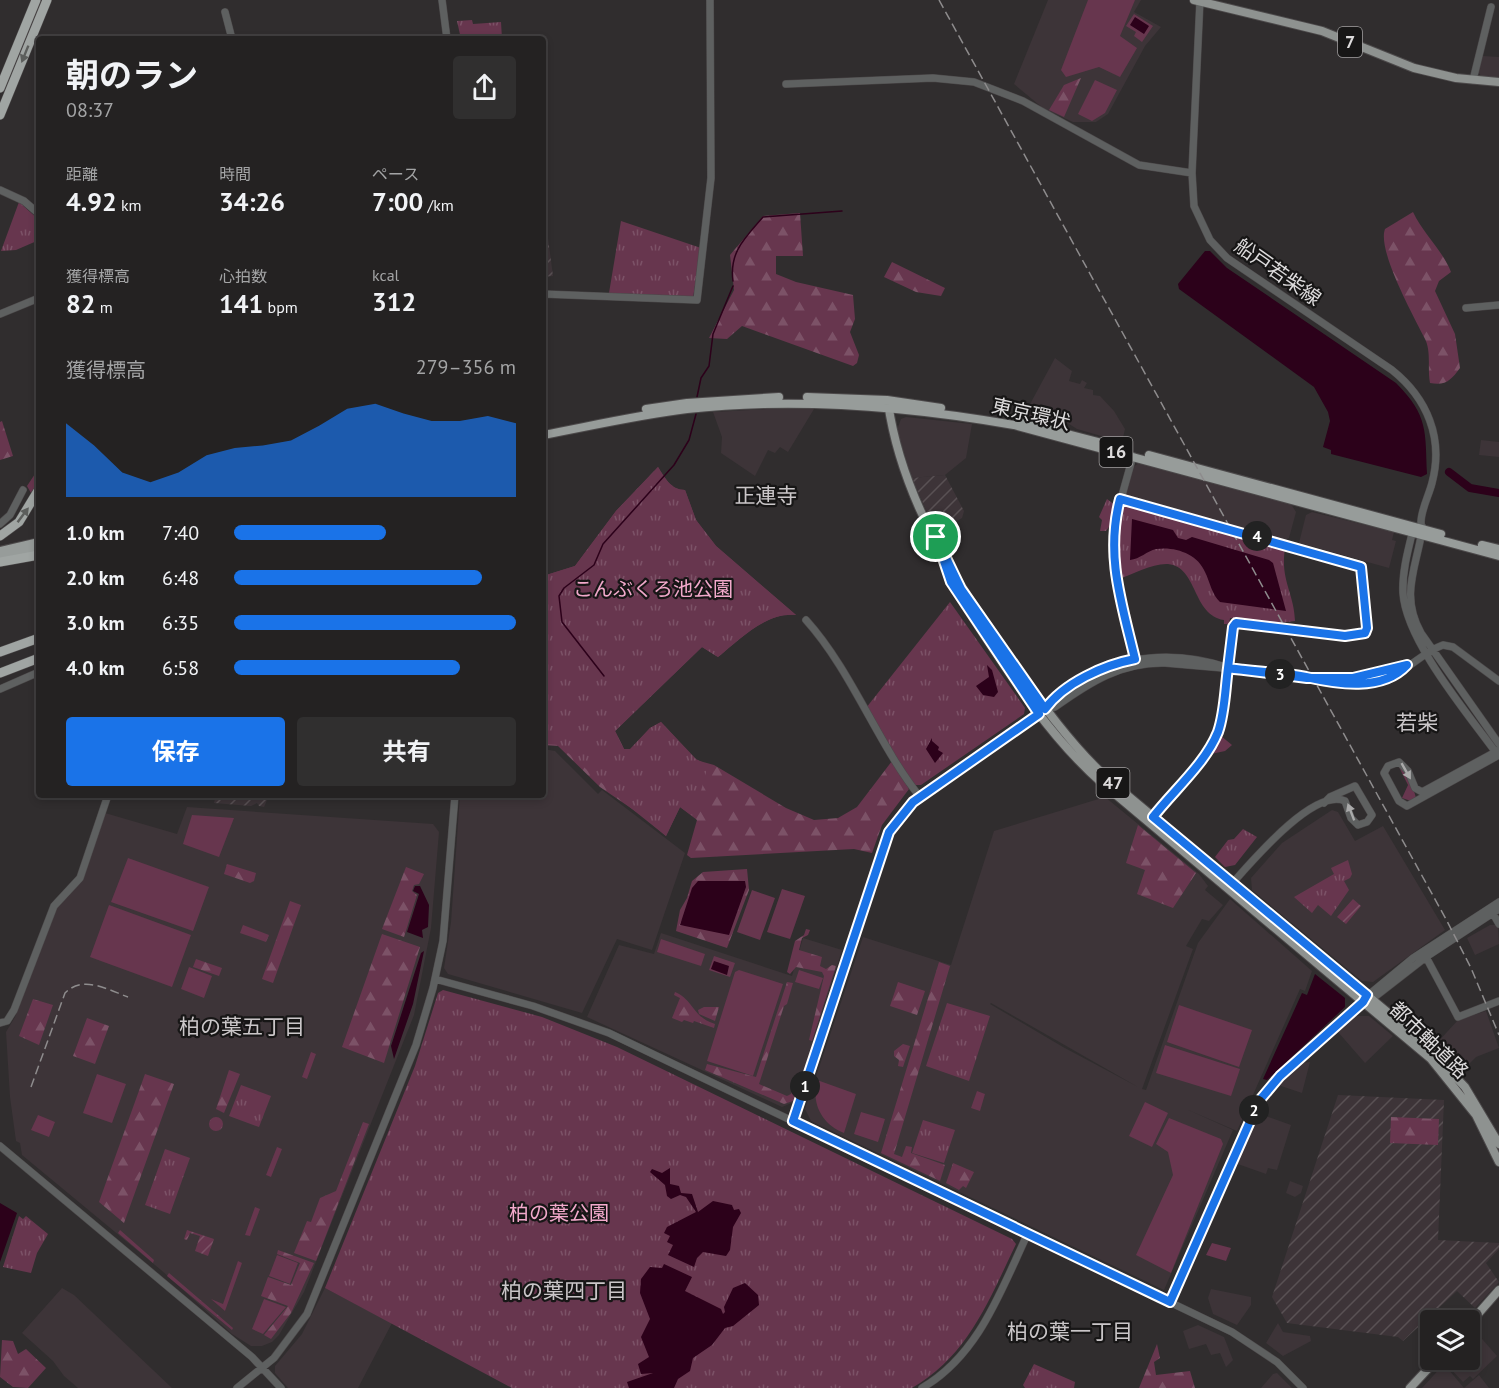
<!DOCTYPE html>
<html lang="ja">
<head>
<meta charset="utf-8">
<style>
	body { margin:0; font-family:"PT Sans","Noto Sans JP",sans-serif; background:#302f2f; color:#f1f3f6; height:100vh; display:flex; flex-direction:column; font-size:22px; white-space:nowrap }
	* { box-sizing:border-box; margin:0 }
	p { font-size:20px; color:#a3a4a5 }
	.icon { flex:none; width:33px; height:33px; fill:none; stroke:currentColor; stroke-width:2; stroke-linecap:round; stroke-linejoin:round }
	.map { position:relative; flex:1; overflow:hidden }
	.details { position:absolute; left:36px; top:36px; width:510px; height:762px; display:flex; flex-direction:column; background:#242222; border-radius:6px; box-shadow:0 3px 9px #0003,0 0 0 2px #413f40 }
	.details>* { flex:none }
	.tools { position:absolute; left:1420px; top:1310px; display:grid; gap:12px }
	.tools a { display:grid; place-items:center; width:60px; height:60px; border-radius:6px; background:#242222; box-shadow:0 3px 9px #0003,0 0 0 2px #413f40; font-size:30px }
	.pin { position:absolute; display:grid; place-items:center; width:51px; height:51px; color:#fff; margin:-26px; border:3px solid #fff; border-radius:50%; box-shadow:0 2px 6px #0007 }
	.km { position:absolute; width:30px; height:30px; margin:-15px; border-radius:50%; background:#222; color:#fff; font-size:16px; line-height:30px; text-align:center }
	.round { display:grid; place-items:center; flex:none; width:63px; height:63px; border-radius:6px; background:#302f2f }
	.summary { display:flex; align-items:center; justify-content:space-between; height:102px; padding:0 30px }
	h1 { font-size:33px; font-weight:700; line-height:45px }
	.metrics { display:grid; grid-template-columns:repeat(3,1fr); gap:9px; height:102px; padding:6px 30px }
	.metrics div { display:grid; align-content:center }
	.metrics b { font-size:26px; font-weight:700 }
	.metrics small { font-size:16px; font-weight:400 }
	.metrics p { font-size:16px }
	.chart { height:168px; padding:12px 30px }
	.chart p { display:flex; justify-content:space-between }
	.chart svg { width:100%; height:108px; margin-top:6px; fill:#1a73e8; opacity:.7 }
	.action { display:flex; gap:12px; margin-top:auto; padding:12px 30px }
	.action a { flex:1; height:69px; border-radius:6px; background:#1a73e8; color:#fff; font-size:24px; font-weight:700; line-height:69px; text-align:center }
	.action a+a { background:#302f2f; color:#f1f3f6 }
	ul { padding:0 30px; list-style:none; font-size:20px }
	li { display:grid; grid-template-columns:96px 72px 1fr; align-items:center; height:45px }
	li i { height:15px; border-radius:8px; background:#1a73e8 }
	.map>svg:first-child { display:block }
</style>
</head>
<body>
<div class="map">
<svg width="1499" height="1388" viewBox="0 0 1499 1388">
	<defs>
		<pattern id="industrial-furrows" width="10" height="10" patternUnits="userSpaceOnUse" patternTransform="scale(1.5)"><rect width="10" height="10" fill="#3d3438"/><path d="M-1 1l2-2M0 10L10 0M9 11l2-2" fill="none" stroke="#595154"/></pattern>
		<pattern id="forest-firs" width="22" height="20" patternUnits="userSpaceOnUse" patternTransform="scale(1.5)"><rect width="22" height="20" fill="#67364e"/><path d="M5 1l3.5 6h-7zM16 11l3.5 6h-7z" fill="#7c5267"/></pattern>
		<pattern id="park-tufts" width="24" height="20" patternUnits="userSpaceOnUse" patternTransform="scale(1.5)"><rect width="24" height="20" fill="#67364e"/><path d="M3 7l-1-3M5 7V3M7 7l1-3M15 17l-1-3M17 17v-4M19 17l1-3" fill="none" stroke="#7c5267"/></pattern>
		<pattern id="garden-furrows" width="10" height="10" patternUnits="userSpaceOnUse" patternTransform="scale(1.5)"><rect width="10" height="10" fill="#67364e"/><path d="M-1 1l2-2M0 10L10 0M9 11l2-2" fill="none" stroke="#7c5267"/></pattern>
	</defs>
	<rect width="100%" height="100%" fill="#302d2e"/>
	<!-- built -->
	<path fill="#3d3438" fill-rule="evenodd" d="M1048,0H1141L1134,12L1161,27L1145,46L1108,114L1096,122H1073L1044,109L1014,84Z
		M1483,56L1499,57V78L1482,77L1477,71Z
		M1055,358L1072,371L1069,381L1080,384L1082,380L1087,383L1084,388L1093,390V395L1100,396L1114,411L1125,429L1122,442L1077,429L1066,422L1063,426L1023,417Z
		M787,408L814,409L788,452L780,447L775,453L768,450L755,476L721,453L722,437L713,412Z
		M906,417L972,424L966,458L945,475L912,478L897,430L901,419Z
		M1481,440L1499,442V457L1479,455Z
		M1139,463L1291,504L1296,512L1289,538L1285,540L1129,497L1126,493L1133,467Z
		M1312,512L1394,532L1392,540L1396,541L1389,568L1299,543L1306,515Z
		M543,749L555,751L598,794L602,790L685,853L652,950L617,939L582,1013L448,974L444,968L451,922L460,795H543Z
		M1105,797L1199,874L1208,886L1205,890L1223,905L1209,921L1202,919L1186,946L1193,949L1142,1089L1146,1090L1198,943L1230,899L1312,971L1305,991L1300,989L1237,1131L1186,1109L1233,1130L1164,1290L811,1121L805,1109L863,937L951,965L994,831ZM990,1004L991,1003L1138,1087L1063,1047Z
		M187,807L433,824L439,832L431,928L414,1015L304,1292L279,1335L272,1342L262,1346H251L232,1334L161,1270L22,1155L20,1143L16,1141L10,1097L6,1032L15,1017L57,908L84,876L105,813L177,834Z
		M1332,810L1338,812L1355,841L1383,826L1445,930L1373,982L1362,981L1252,890L1251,878L1282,843Z
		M1490,925H1498L1499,944L1475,955L1467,938Z
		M661,933L792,976L803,938L842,950L794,1102L782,1107L587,1017L619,945L654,954Z
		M1486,1011L1499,1048L1476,1057L1463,1070L1436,1044L1458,1020Z
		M1356,1016H1369L1393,1036L1365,1063L1338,1032Z
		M1310,1062L1302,1093L1278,1085L1301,1063Z
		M1257,1113L1291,1125L1277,1170L1268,1168L1266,1174L1235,1163Z
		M1290,1181L1303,1186L1301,1193L1295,1197L1286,1193Z
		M62,1288L74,1295L172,1388H78L64,1376L53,1361L22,1333Z
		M325,1288L392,1323L358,1388H288L275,1373V1366L302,1334Z
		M1211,1289L1251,1297V1305L1237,1325L1213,1314L1208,1298Z
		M1278,1323L1283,1332L1310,1336L1311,1341L1283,1356L1266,1343Z
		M1198,1325L1224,1337L1233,1360L1226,1367L1220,1353L1211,1355L1206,1344L1189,1349L1183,1331Z
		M1476,1332L1497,1356L1473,1379L1470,1376L1463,1382L1446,1364L1451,1359H1463L1468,1363L1465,1359H1470V1338Z
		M1444,1364L1464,1388L1479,1375L1489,1388H1422Z
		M1277,1373L1292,1388H1261L1273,1374Z"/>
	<!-- industrial -->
	<path fill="url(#industrial-furrows)" d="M543,223H546L553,276L543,277Z
		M945,475L964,511L962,518L940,531L937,530L926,510L912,478Z
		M216,795H269L264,807L259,806L257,803L251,806L214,803Z
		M1338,1095L1444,1100L1438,1240L1499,1243V1249L1486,1263L1499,1282L1475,1308L1457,1291L1403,1341L1398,1337L1287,1323L1272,1297Z"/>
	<!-- grass -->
	<path fill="#67364e" d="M1088,0H1135L1120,36L1137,48L1120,77L1099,67L1066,77L1061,70Z
		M1134,14L1153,26L1142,42L1134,36L1136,32L1126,26Z
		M1095,80L1117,90L1105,113L1092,121L1078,114Z
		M1398,765C1407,773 1413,786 1416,798L1411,801L1402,798L1408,785Z
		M192,815L234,818L219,857L183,844Z
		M128,858L209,887L193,931L111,902Z
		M782,889L805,896L790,939L767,932Z
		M752,890L775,898L760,940L737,932Z
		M109,905L191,935L172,987L90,957Z
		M661,939L705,954L701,966L657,952Z
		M714,956L735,963L730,977L709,970Z
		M189,967L212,976L204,998L181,989Z
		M739,970L783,984L753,1076L707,1061L735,972Z
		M799,970L823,978L819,989L795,982Z
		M1179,1005L1252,1030L1239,1067L1167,1042Z
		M1165,1045L1240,1069L1231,1096L1156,1073Z
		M311,1052L316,1054L307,1079L302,1077Z
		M97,1074L126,1084L112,1123L83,1113Z
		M817,1080L856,1094L844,1133C822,1124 811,1104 817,1080Z
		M977,1091L985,1094L980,1111L971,1108Z
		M1145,1102L1168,1113L1152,1147L1129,1136Z
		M861,1112L885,1119L878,1142L854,1134Z
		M38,1115L55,1122L49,1137L31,1130Z
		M1169,1118L1221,1139L1223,1144L1171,1273L1136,1255L1173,1175L1168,1152L1156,1144Z
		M277,1147L282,1149L271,1177L266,1175Z
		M255,1207L260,1209L250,1236L245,1235Z
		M1212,1243L1231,1248L1226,1261L1206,1255Z
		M277,1255L298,1263L290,1284L269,1276Z
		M238,1261L242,1263L225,1311L211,1299L223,1304Z
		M264,1299L286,1307L263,1334L252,1329Z"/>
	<!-- forest -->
	<path fill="url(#forest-firs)" d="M1081,78L1064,117L1049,110L1064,85Z
		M1413,212C1424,235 1443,251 1451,272L1439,281L1435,291L1455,334L1460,368C1451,380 1446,386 1430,383C1427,367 1432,351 1424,337C1413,315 1377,250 1385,229Z
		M800,213L803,256H776V274L796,282L853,295L855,319L850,332L859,355L857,363L853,366L742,326L727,339L709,338L734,290L730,255L763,216Z
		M892,262L945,288L941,296L916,292L884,277Z
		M2,421L13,456L0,460V422Z
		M658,467C665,478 671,490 685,490L696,520L716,546L796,615C766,612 740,639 718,657L702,647L615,731L624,749H631L650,728L661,722L696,760L714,765L786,808L814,820L838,818L857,807L892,761L909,789L882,825L872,853L854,849L691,858L687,855L697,820L680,807L666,836L641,815L600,787L558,746L543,745V576L575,566L616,511Z
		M39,468V480L31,493L27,486Z
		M1221,736L1232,745L1225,751L1211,754Z
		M1138,825L1196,873L1173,908L1137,894L1145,870L1126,863Z
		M227,864L256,873L254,881L250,883L224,874Z
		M406,867L424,874L419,884L414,885L412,891L417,895L404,937L382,929Z
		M747,869L749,890L727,948L676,931L680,910L687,898L692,881L703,872Z
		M290,901L301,905L273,983L262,979Z
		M243,925L269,935L266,942L240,933Z
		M806,929L810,930L808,935L802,938L799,950L822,957L820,966L826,969L832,965L836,966L812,1041L809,1040L824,976L822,972L796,967L790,974L787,972L795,941L804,935Z
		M382,934L420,947L384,1063L342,1047Z
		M196,959L222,968L219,976L193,967Z
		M939,962L950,966L894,1154L902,1157L906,1146L912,1147L911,1153L945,1165L940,1181L881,1153Z
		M787,982L793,983L787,1004L784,1006L759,1084L787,1096L791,1094L799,1072L802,1073L793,1101L784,1104L705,1070L707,1064L756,1077Z
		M898,982L925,991L917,1015L890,1006Z
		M675,992C694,1000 692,1017 715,1024L714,1028L694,1021L693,1023L684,1020L682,1022L672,1018L680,998L674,995Z
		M33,999L53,1005L39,1045L19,1036Z
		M704,1007H719L715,1021L699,1014L698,1010Z
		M87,1018L109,1026L95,1064L73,1056Z
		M903,1044L910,1046L903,1067L898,1066L899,1060L894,1056V1051Z
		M229,1070L240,1074L224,1113L216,1109Z
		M145,1074L174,1084L124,1223L99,1202Z
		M1391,1117L1439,1119L1438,1145L1390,1143Z
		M209 1124a7 7 0 1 1 14 0a7 7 0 1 1-14 0Z
		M363,1122L369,1124L316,1261L294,1253L307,1221L311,1222L320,1198L336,1191Z
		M953,1163L974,1172L966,1188L963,1186L959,1190L946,1183Z
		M120,1230L154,1260L153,1263L118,1233Z
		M278,1250L314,1263L291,1313L271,1339L264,1335L288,1306L261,1296L268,1277L291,1285L300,1263L277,1254Z
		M169,1273L233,1328L232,1330L167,1276Z
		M2,1340L13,1341L18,1354L26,1349L46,1368L28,1388L13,1387L0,1377Z
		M1157,1344L1160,1358L1154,1362L1156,1375L1190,1371L1195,1388H1139Z"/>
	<!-- park -->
	<path fill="url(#park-tufts)" d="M472,20L473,24L501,22L502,39H461L457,21Z
		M19,202L39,220V240L16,250L1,251Z
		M621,221L701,248L693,298L609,293Z
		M658,467C665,478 671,490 685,490L696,520L716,546L796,615C766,612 740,639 718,657L702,647L615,731L624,749H630L650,728L661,722L696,759L708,765L694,817L680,807L666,836L622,801L559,745L543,744V576L575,566L616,511Z
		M1107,499L1115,505L1109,527L1106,531H1100L1102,520L1099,517Z
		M1126,506L1285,548C1280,581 1294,592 1295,621L1279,623L1230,618L1229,624H1224V620C1192,615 1198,567 1168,564C1153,563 1133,574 1119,579L1115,540L1122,509Z
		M950,602L1025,708L1024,714L921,785H914L866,708Z
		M1243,829L1257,837L1235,865L1225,867L1215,857L1228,840L1234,839Z
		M1348,860L1352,874L1350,878L1344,881L1349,890L1331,916L1318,905L1312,913L1294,897L1334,874L1331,868Z
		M443,990L542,1017L617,1047L1012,1239L1016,1244C989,1300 968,1356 912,1388H512L325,1288L415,1066L438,993Z
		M947,1003L990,1016L969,1081L926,1066Z
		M241,1085L271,1096L259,1127L229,1116Z
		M923,1120L955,1130L944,1163L912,1153Z
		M165,1149L190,1158L170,1214L145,1205Z
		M19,1216L23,1219L26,1216L48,1234L37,1253L31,1273L3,1267Z
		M1034,1364L1075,1382L1074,1388H1025L1023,1385Z"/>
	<!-- garden -->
	<path fill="url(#garden-furrows)" d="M1353,899L1361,906L1346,924L1337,917Z
		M187,1230L214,1239L208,1256L195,1251L200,1236L190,1233L187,1240L184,1239Z"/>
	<!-- water -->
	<path fill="#2c011a" d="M1135,17L1149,26L1144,34L1130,25Z
		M1205,251H1210L1227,268L1396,383C1429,416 1425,432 1427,474L1421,477L1331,454V450L1323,447L1330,421L1328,412L1314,387L1179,289L1178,284Z
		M1132,519L1173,530L1178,538L1186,540L1192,537L1269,560L1273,563L1286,611L1220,602C1212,595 1210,582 1205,572C1198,554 1175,546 1156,549C1147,551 1140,559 1130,560Z
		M987,665L992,670L998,692L994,697L983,695L976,686L989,677Z
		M932,738V741L939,747L938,750L943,753L935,763L926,749Z
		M698,881H745L746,887L729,935L680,925L692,888Z
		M415,886H420L429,905L428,927L422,930L423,938L407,932L419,894L413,891Z
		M424,951L413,1004L394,1059L391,1046L421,953Z
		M714,961L729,966L727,975L711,969Z
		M1315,974L1345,998V1007L1267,1080L1263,1079L1302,993L1307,995Z
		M670,1168V1184L679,1186L681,1193L692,1194L698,1212L713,1201L732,1205L734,1210L739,1209L741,1213L733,1227L730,1250L726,1256L703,1252L697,1258L694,1267L668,1255L673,1245L667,1242L670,1236L664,1233L667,1227L696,1212L686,1197L680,1195L671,1199L667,1196L665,1185L650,1172L652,1169L662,1173Z
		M0,1203L17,1213L0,1262Z
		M664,1264L692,1277L685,1291L721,1309L723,1314L725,1312L724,1307L733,1288L745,1283L758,1295L759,1305L733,1326L725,1328L712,1345L693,1358L690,1371L678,1379L674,1388H629L627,1382L653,1373L641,1374L638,1364L649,1357L641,1337L650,1319L640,1293L641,1279L650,1267L662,1268Z"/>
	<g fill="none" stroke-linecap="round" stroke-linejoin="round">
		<!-- stream -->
		<path stroke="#2c011a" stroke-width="1.5" d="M733,281C729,252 745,238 763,217L842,211
			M697,397L701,378L709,366L713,334L733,286
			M604,676L562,622L559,596L564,588L594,565L603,544L674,465L689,440L696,414"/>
		<!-- river -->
		<path stroke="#2c011a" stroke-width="8" d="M1449,472L1470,488L1499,493"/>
		<defs>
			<path id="tertiary" d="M442,0L447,39
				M1200,0L1192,173L1194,206L1210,240L1227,258L1392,370C1427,398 1444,438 1432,483C1429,495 1421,510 1421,522C1421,531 1424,523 1422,531C1416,568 1400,596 1421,633L1499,744
				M225,12L232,39
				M1473,80L1491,7
				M786,84L933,78L974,82L1023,101L1139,165L1192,173
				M0,190L24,201L39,214
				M543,294L697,300L711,178L710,0
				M1466,308L1499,305
				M0,314L39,298
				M1133,456L1116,517L1112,551L1135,659
				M1120,499L1358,564L1362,569L1367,628L1365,633L1339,636L1238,623L1234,625L1218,732L1207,752L1153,817
				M0,524L10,515L23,490
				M1413,530C1408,550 1402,572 1403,593C1406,641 1468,714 1497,754
				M806,620C852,671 877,743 920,797
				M1311,679C1337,689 1374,686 1399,672C1414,664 1426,651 1443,645L1453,647L1499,681
				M0,689L39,672
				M1045,709L1055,707C1090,682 1121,662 1165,663L1337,678L1371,676L1407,665
				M1499,750L1422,792L1415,788L1408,771L1399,762L1388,766L1384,773L1399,801L1407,806L1499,755
				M1229,887C1248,866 1313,787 1345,801L1351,818L1358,825L1367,822L1372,815L1355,786L1330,797L1324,803
				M1491,910L1499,924
				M1426,957L1458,1017L1499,1001
				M435,979L533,1006L609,1033L1232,1332L1277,1362L1303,1388
				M1366,997L1413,958L1499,902
				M0,1023L7,1021L14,1010L54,906L80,878L108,795
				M793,1121L880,857L889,832L913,803L1045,709C1053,699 1063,693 1073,685C1119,654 1176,650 1229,668
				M0,1146L252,1357L281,1388
				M1170,1302L1251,1116L1274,1081L1363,1002L1372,999L1426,957L1499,909
				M237,1388L274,1358L307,1314L416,1045L433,988L443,941L455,795
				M922,1388C979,1355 1001,1290 1028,1233"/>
			<path id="primary" d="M1194,0L1322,31L1414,68L1456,78L1499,82
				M888,403C902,500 957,585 1013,663C1042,704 1071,745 1108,779L1416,1036L1465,1087L1499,1144
				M965,605C1006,668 1046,734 1103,784L1431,1059L1476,1115L1499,1162
				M1470,1323L1499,1290
				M1410,1388L1437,1359"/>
			<path id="trunk" d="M807,397L887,400L941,408
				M646,409L687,403L779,397
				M1021,422L1110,445
				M543,435C591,426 638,415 687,409C796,397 906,406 1014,425L1499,556
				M1149,455L1441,534
				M1482,545L1499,549
				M0,551L39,542
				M0,557L39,549"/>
			<path id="motorway" d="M0,88L36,0
				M0,115L47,0
				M0,536L19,522L39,489
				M0,562L39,555
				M0,652L39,638
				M0,673L39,658"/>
		</defs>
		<!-- tertiary casing -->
		<use href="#tertiary" stroke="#4c494a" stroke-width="8"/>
		<!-- primary casing -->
		<use href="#primary" stroke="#4c494a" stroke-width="10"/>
		<!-- trunk casing -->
		<use href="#trunk" stroke="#4c494a" stroke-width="10"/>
		<!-- motorway casing -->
		<use href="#motorway" stroke="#4c494a" stroke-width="10"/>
		<!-- tertiary -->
		<use href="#tertiary" stroke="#5e6060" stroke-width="7"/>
		<!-- primary -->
		<use href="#primary" stroke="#8e9290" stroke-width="8"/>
		<!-- trunk -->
		<use href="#trunk" stroke="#979c9a" stroke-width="8"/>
		<!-- motorway -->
		<use href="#motorway" stroke="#a0a5a3" stroke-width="9"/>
		<!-- rail -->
		<path stroke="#8e8c8d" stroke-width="1.5" stroke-dasharray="9 4.5" stroke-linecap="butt" d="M939,0L1447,921L1471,968L1499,1035
			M31,1087L65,993C83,975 106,989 128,997"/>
	</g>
	<!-- one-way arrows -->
	<defs><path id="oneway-solid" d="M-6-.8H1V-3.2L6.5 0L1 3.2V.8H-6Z" transform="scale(1.5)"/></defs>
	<g fill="#5c5e5c">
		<use href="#oneway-solid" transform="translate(25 54) rotate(112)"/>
		<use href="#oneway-solid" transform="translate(23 515) rotate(-53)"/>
	</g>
	<g fill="#aaa">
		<use href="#oneway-solid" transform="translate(1406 771) rotate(60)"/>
		<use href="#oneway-solid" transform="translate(1351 812) rotate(-111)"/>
	</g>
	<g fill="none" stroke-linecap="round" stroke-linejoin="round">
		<defs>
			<path id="route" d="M936,537L951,582L1039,714L913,802L889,832L793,1121L1170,1302L1259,1101L1280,1076L1363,1002L1367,995L1153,817C1174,790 1205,764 1218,732C1225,712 1225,689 1228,668L1307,678H1353L1407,665C1382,692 1337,684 1306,677C1281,672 1254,672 1228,668L1233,627L1236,623L1345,636L1365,633L1367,628L1361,567L1120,499C1105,556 1122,604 1135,659C1104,665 1064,683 1045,709L961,589L936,537"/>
		</defs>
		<!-- route casing -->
		<use href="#route" stroke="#fff" stroke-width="12"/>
		<!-- route -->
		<use href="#route" stroke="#1a73e8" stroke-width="8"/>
	</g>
	<g text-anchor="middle" stroke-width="4.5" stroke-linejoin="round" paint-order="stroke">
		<!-- shield labels -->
		<g fill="#171616" stroke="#a2a0a1" stroke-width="1.5">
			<rect x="1338" y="27" width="24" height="30" rx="4.5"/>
			<rect x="1099.5" y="437" width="33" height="30" rx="4.5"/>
			<rect x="1096.5" y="768" width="33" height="30" rx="4.5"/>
		</g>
		<g font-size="18" font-weight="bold" fill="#dddbdc">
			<text x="1350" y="48">7</text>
			<text x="1116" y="458">16</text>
			<text x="1113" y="789">47</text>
		</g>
		<!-- street labels -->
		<g font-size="20" fill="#dddbdc" stroke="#171616">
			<text transform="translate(1278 272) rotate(35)" y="7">船戸若柴線</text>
			<text transform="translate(1031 414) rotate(13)" y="7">東京環状</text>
			<text transform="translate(1429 1040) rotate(44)" y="7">都市軸道路</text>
		</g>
		<!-- park labels -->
		<g font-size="20" fill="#f2a9cb" stroke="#171616">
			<text x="653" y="596">こんぶくろ池公園</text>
			<text x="559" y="1220">柏の葉公園</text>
		</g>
		<!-- neighbourhood labels -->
		<g font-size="21" fill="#cac6c8" stroke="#171616">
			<text x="766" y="503">正連寺</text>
			<text x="1417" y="730">若柴</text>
			<text x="242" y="1034">柏の葉五丁目</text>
			<text x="564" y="1298">柏の葉四丁目</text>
			<text x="1070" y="1339">柏の葉一丁目</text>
		</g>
	</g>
</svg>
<div class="tools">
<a><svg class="icon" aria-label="layers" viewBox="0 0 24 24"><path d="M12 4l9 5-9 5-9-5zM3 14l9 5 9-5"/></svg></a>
</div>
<div class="pin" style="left:936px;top:537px;background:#1e9e55"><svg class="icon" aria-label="arrive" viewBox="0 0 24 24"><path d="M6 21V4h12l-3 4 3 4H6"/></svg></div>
<b class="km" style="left:805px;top:1086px">1</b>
<b class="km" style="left:1254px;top:1110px">2</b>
<b class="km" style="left:1280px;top:674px">3</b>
<b class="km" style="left:1257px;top:536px">4</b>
<section class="details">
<div class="summary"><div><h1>朝のラン</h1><p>08:37</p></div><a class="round"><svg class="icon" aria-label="share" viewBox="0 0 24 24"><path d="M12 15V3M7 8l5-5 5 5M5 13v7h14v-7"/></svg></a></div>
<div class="metrics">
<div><p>距離</p><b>4.92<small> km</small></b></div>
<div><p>時間</p><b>34:26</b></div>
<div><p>ペース</p><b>7:00<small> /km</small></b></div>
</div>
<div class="metrics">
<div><p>獲得標高</p><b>82<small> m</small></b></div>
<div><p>心拍数</p><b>141<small> bpm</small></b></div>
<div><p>kcal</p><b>312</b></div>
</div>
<div class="chart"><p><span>獲得標高</span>279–356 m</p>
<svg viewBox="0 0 160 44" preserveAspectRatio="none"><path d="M0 44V14L10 23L20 34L30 38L40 34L50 27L60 24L70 23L80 21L90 15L100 8L110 6L120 10L130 13L140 13L150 11L160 14V44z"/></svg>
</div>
<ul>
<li><b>1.0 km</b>7:40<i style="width:54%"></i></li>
<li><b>2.0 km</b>6:48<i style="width:88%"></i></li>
<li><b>3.0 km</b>6:35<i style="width:100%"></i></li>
<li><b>4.0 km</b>6:58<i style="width:80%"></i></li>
</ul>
<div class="action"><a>保存</a><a>共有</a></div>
</section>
</div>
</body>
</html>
